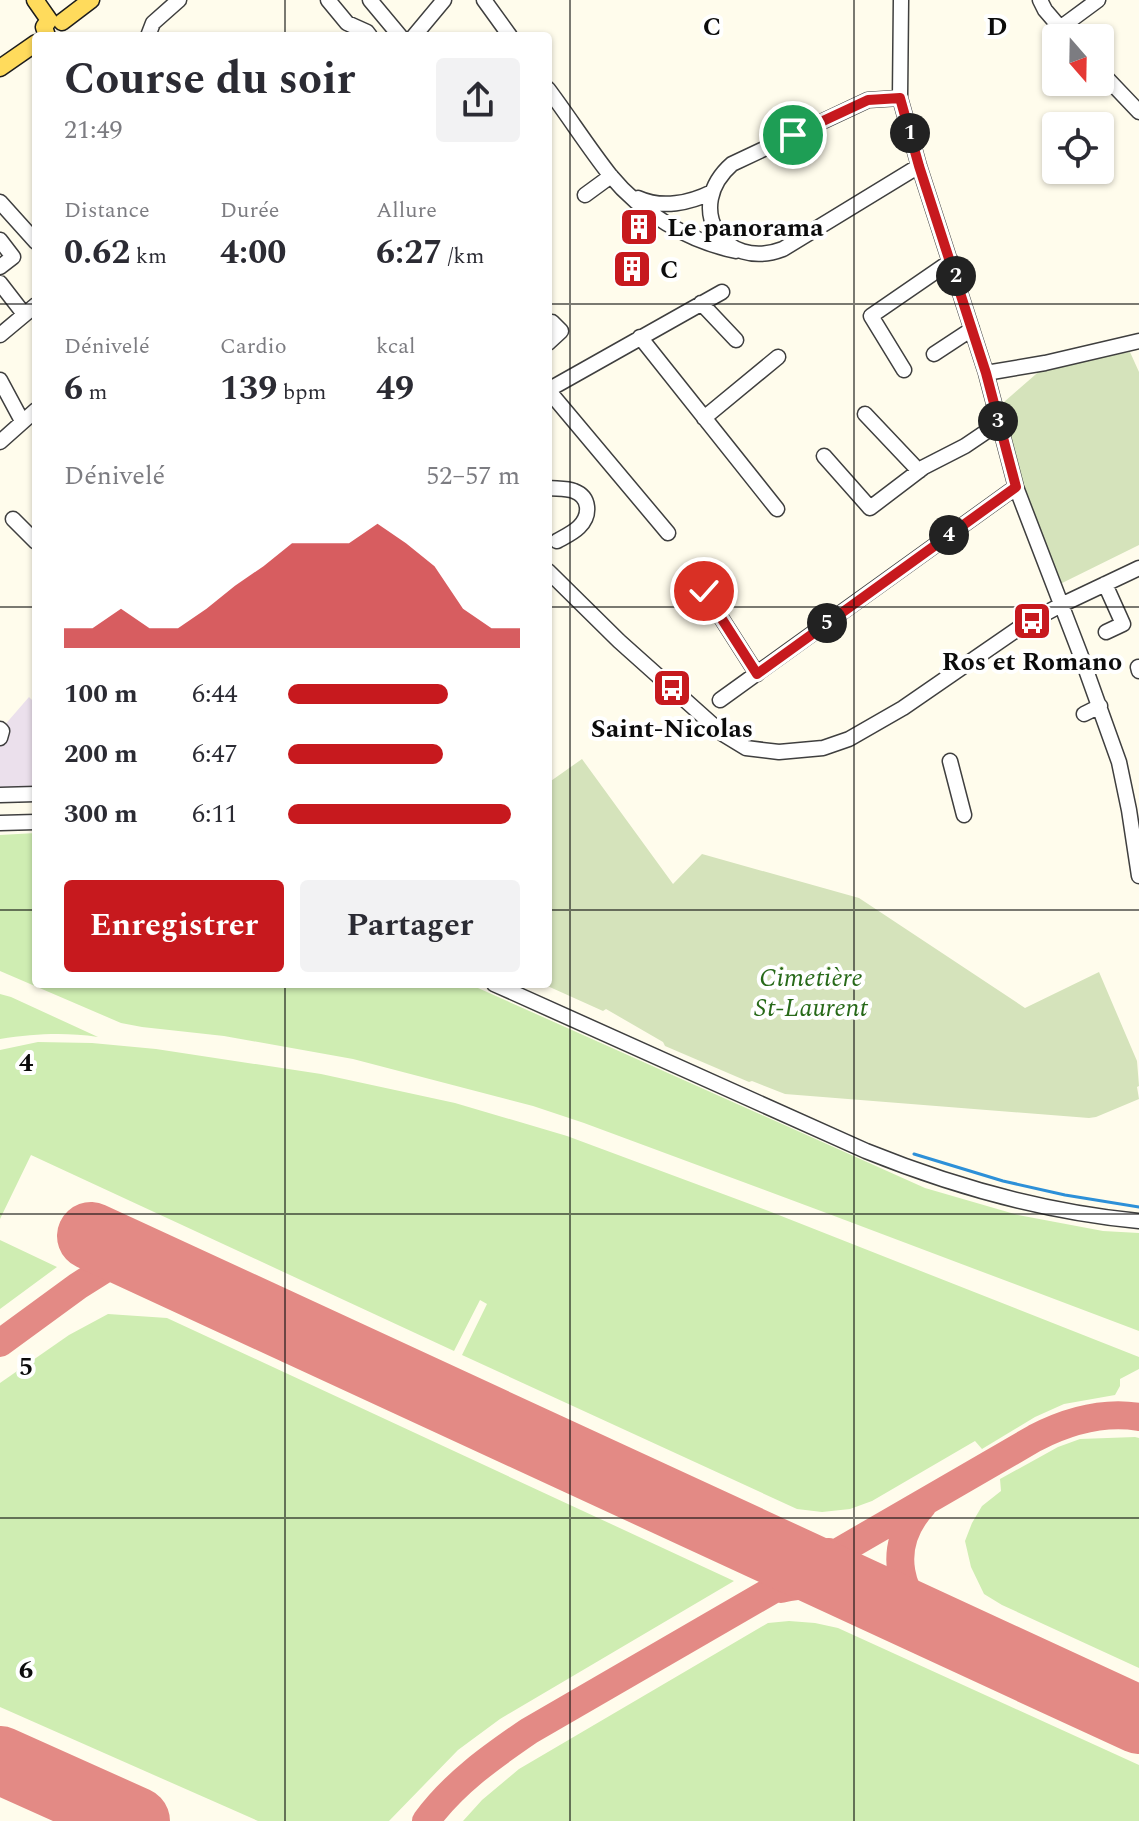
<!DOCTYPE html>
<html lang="fr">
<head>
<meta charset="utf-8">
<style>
	body { margin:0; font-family:Spectral,serif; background:#f2f2f3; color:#2b2b33; height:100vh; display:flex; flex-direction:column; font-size:30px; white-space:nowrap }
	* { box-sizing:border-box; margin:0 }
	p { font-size:26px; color:#7c7c81 }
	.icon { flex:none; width:44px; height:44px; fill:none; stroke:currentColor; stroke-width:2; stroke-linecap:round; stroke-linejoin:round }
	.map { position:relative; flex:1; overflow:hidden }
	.details { position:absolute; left:32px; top:32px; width:520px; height:956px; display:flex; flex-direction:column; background:#fff; border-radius:8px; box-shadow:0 2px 6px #0004 }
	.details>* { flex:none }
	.needle { width:52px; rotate:160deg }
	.tools { position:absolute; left:1042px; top:24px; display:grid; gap:16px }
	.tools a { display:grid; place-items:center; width:72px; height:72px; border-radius:8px; background:#fff; box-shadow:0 2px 6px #0004; font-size:40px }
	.pin { position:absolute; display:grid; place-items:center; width:68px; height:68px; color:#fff; margin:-34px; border:4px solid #fff; border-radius:50%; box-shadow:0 2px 8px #0007 }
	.km { position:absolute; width:40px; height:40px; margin:-20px; border-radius:50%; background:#222; color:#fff; font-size:22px; line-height:40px; text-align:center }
	.round { display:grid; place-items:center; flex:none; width:84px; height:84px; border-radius:8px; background:#f2f2f3 }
	.overview { display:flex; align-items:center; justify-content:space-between; height:136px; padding:0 32px }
	h1 { font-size:44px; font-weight:700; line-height:60px }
	.figures { display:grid; grid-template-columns:repeat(3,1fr); gap:12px; height:136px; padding:8px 32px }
	.figures div { display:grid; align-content:center }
	.figures b { font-size:34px; font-weight:700 }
	.figures small { font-size:22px; font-weight:400 }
	.figures p { font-size:22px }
	.chart { height:224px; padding:16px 32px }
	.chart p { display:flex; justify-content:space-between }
	.chart svg { width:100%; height:144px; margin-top:8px; fill:#c7191e; opacity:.7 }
	.button { display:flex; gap:16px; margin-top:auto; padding:16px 32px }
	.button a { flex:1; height:92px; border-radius:8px; background:#c7191e; color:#fff; font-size:32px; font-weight:700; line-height:92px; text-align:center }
	.button a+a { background:#f2f2f3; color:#2b2b33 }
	ul { padding:0 32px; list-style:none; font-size:26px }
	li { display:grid; grid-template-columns:128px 96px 1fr; align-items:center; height:60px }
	li i { height:20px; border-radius:10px; background:#c7191e }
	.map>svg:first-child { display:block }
</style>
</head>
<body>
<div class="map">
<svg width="1139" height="1821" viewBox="0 0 1139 1821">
	<rect width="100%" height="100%" fill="#fffcec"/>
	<!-- industrial -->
	<path fill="#ebe0ec" d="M29,697L36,704V798L0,801V725L3,727Z"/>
	<!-- green -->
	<path fill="#cfedb2" d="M36,833V984H469L925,1188L1018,1215L1103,1231L1139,1233V1331L829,1214L584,1123L533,1106L353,1059L224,1036L142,1027L121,1023L0,971V835Z
		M0,994L11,997L98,1037C63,1032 35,1034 0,1039Z
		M38,1042L92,1043L156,1049L321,1074L455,1103L567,1136L766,1210L1139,1357V1369L1120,1379V1386L1115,1395L1064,1404L1035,1417L982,1449L975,1441L872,1501L850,1509L822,1512L797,1509L462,1355L487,1304L480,1300L454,1351L31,1155L0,1219V1050Z
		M0,1240L57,1267L0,1309Z
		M108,1314L167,1318L734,1581L500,1719L458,1750L389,1821H258L0,1707V1383L69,1335Z
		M1135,1437L1139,1438V1668L1002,1605L984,1594L971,1567L965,1541L972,1523L982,1506L1001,1491L1000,1479L1058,1447L1080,1439Z
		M789,1621L815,1623L838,1628L1139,1765V1821H463L482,1800L519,1769L768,1623Z"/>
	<!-- cemetery -->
	<path fill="#d5e3bb" d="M1130,352L1139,372V545L1052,588L996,409L1043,368L1068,361Z
		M582,759L673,884L702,854L859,898L1025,1008L1099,972L1137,1061L1139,1086L1137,1087L1139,1099L1096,1117L1089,1118L785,1094L752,1081L749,1082L665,1046L663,1042L606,1009L603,1011L543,984H548V783Z"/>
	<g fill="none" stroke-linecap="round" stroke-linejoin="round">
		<!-- stream -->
		<path stroke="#2d90d8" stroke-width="3" d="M914,1154L1003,1181L1065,1195L1139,1207"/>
		<!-- taxiway -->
		<path stroke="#e38a85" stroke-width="28" d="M0,1343L78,1286L105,1269L119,1265H145L176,1275
			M923,1505C885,1547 897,1600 942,1629
			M767,1548L790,1554L829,1552
			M781,1589C810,1582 837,1585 866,1594
			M426,1821C454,1783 491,1757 529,1731L1035,1438C1068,1421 1102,1411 1139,1417"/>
		<!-- runway -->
		<path stroke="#e38a85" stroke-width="68" d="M91,1236L1139,1720
			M0,1760L136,1821"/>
		<defs>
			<path id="minor" d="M328,0L347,23L367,32L370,36
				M370,0L400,36
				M484,0L510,36
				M901,0L900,98L919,166L986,373L1016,487L1081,656L1119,762L1129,810L1139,876
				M1040,0L1045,10L1069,38
				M1060,28L1098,0
				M148,36L153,23L179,0
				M414,36L444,0
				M1100,71L1139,112
				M548,89C569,117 588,147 610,175C641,213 688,241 736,251
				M900,98L868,100L732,164C683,207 723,272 783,249L919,166
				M585,195L611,176
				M638,198C662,209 690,203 712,192
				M0,202L36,242
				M0,240L13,257L0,267
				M0,283L24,314
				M701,303L736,340
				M0,335L36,305
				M640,337L777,509
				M548,343L561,331L552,322
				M934,354L972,329
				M904,370L871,316L951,261
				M986,373L1045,363L1139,341
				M0,380L22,421
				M548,390L722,292
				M548,390L668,533
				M865,414L919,471
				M704,418L778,357
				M0,442L36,410
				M824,456L870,508L924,467L965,446L999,423
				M548,488C556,489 567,488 574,491C590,497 591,515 579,527C573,533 564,537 557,541
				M13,519L36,542
				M548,571L619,641L723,734L746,748L779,752L823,748L849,739L903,708L1022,626L1061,605L1139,568
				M1105,584L1123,624L1106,632
				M704,591L757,674
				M1138,667L1139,671
				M720,700L1016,487
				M1084,714L1100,706
				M0,729L2,731L0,738
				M950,761L964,815
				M0,795L36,794
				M0,823L36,822
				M494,984L866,1151C955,1187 1044,1212 1139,1221"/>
			<path id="major" d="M35,0L49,20
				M62,22L91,0
				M47,36L44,27L49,20
				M0,68L36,43"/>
		</defs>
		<!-- minor casing -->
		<use href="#minor" stroke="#3f3f3f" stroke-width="17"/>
		<!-- major casing -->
		<use href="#major" stroke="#1d1d1d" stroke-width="19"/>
		<!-- minor -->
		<use href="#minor" stroke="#fff" stroke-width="14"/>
		<!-- major -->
		<use href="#major" stroke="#ffdb5c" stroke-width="16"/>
	</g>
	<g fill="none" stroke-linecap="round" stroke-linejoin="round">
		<defs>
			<path id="route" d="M704,591L757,674L1016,487L986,373L919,166L900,98L868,100L793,135"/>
		</defs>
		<!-- route casing -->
		<use href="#route" stroke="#fff" stroke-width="16"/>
		<!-- route -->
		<use href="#route" stroke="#c7191e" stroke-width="10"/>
	</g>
	<!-- grid -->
	<path fill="none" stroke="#0c0c0c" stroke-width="2" stroke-opacity="0.55" d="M285,0V36M570,0V1821M854,0V1821M0,304H36M548,304H1139M0,607H36M548,607H1139M0,910H36M548,910H1139M285,984V1821M0,1214H1139M0,1518H1139"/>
	<!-- icons -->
	<defs>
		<symbol id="building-square" viewBox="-11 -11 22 22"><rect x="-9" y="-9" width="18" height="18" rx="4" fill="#c7191e" stroke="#fff"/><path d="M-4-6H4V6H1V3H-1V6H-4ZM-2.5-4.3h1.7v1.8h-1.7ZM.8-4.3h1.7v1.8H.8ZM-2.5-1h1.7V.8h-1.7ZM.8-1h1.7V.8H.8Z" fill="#fff"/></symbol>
		<symbol id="bus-square" viewBox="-11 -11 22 22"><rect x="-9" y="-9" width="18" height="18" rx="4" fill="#c7191e" stroke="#fff"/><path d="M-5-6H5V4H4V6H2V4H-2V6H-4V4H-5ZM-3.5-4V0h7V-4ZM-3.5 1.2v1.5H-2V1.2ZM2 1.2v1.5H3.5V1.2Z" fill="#fff"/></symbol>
	</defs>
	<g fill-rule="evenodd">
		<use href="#building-square" x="617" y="205" width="44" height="44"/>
		<use href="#building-square" x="610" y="247" width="44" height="44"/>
		<use href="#bus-square" x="1010" y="599" width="44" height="44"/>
		<use href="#bus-square" x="650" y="666" width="44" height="44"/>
	</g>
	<g text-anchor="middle" stroke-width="8" stroke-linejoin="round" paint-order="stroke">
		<!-- poi labels -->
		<g font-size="26" font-weight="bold" fill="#0c0c0c" stroke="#fff" text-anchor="start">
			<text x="667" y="236">Le panorama</text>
			<text x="660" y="278">C</text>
			<text x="1032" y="670" text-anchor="middle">Ros et Romano</text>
			<text x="672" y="737" text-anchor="middle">Saint-Nicolas</text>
		</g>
		<!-- park labels -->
		<g font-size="26" font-style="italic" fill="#276918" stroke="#fff">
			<text x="811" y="986">Cimetière<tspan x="811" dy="30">St-Laurent</tspan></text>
		</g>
	</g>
	<g font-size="26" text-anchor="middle" font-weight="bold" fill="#0c0c0c" stroke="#fff" stroke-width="8" stroke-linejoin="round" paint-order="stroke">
		<text x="712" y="35">C</text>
		<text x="997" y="35">D</text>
		<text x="26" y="1071">4</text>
		<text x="26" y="1375">5</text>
		<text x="26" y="1678">6</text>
	</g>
</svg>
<div class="tools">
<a><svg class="needle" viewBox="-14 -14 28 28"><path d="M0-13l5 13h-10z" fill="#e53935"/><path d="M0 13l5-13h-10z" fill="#7c7c81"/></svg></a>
<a><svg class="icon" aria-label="locate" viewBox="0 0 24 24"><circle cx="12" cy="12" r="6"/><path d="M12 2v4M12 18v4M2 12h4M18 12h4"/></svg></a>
</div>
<div class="pin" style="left:793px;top:135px;background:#1e9e55"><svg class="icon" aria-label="arrive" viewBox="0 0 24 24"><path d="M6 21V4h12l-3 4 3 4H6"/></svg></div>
<div class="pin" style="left:704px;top:591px;background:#d93025"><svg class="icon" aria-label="check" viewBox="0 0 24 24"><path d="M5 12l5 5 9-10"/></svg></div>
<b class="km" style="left:910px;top:133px">1</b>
<b class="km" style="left:956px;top:276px">2</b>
<b class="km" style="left:998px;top:421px">3</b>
<b class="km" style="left:949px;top:535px">4</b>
<b class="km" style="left:827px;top:623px">5</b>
<section class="details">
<div class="overview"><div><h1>Course du soir</h1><p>21:49</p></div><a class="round"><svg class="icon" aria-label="share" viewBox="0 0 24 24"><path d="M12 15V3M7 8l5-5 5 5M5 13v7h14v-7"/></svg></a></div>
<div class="figures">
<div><p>Distance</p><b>0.62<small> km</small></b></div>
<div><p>Durée</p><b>4:00</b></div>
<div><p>Allure</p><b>6:27<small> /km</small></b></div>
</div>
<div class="figures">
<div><p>Dénivelé</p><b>6<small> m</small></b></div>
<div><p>Cardio</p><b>139<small> bpm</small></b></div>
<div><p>kcal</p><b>49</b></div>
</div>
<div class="chart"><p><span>Dénivelé</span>52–57 m</p>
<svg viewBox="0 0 160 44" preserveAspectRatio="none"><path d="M0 44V38L10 38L20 32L30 38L40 38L50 32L60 25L70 19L80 12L90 12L100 12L110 6L120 12L130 19L140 32L150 38L160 38V44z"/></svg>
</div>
<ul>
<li><b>100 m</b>6:44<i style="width:69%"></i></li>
<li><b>200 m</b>6:47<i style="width:67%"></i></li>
<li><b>300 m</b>6:11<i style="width:96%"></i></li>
</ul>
<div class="button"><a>Enregistrer</a><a>Partager</a></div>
</section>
</div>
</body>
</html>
